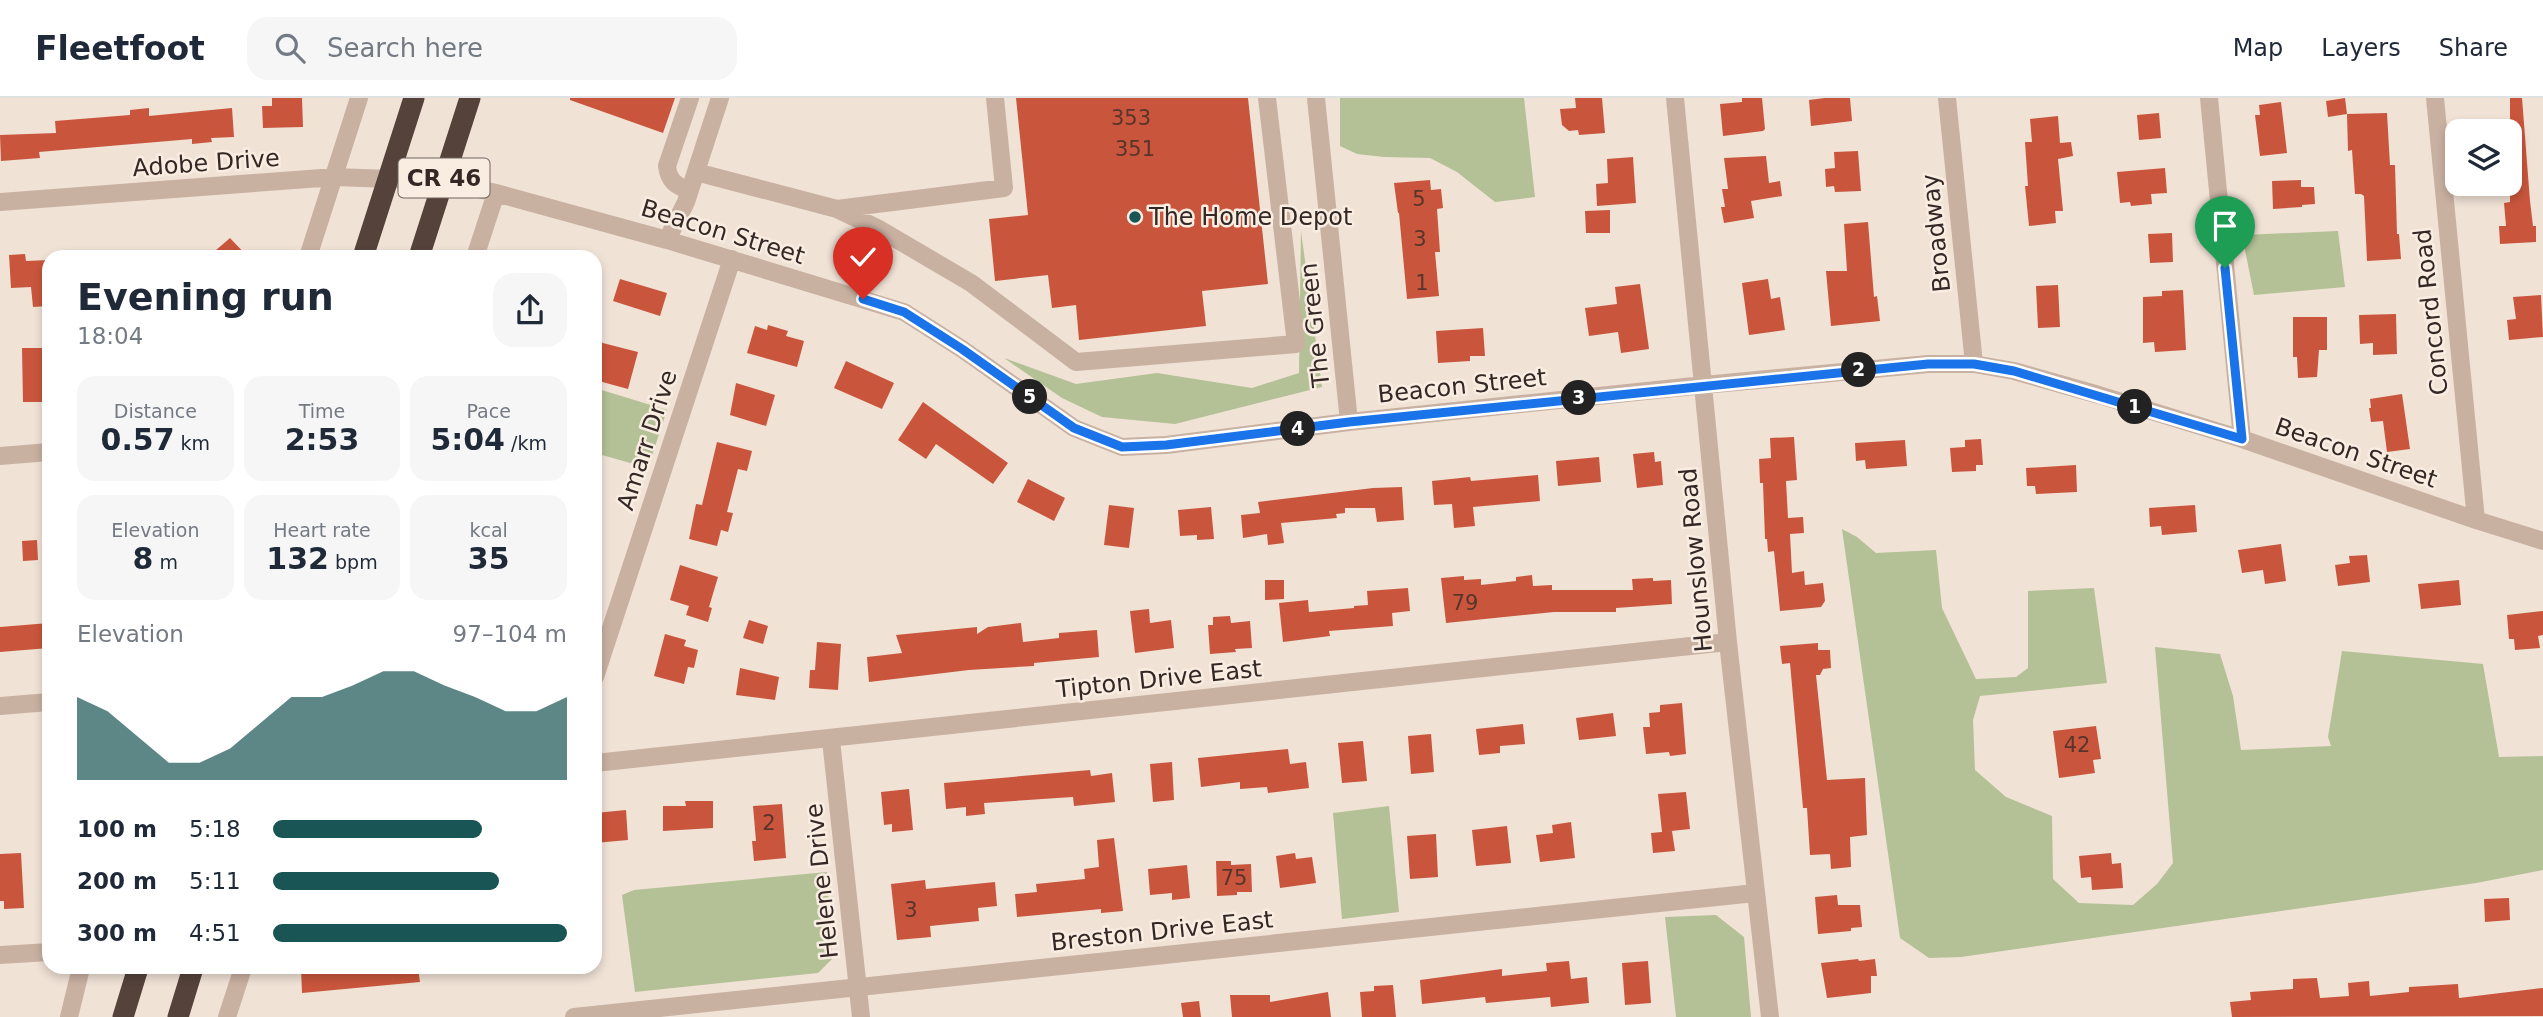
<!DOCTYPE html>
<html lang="en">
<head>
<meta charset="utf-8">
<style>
	body { margin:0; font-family:"DejaVu Sans",sans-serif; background:#f6f6f7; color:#1f2937; height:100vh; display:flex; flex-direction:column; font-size:26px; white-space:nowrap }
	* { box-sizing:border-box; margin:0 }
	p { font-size:23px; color:#747a83 }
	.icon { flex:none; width:38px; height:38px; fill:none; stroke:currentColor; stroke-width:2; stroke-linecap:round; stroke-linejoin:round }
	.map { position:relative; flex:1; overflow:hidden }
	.sheet { position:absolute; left:42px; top:152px; width:560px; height:724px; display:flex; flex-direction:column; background:#fff; border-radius:21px; box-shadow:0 4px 10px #0003 }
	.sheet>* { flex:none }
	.controls { position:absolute; left:2445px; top:21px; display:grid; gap:14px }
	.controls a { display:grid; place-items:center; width:77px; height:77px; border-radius:14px; background:#fff; box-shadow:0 4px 10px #0003; font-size:35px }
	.pin { position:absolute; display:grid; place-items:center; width:60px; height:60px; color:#fff; margin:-72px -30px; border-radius:50% 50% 50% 0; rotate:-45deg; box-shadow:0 0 7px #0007 }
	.pin .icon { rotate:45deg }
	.km { position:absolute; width:35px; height:35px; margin:-18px; border-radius:50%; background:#222; color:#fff; font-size:19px; line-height:35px; text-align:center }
	.round { display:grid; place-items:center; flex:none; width:74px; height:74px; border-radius:21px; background:#f6f6f7 }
	.headline { display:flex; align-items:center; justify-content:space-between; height:119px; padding:0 35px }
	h1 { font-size:38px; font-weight:700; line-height:52px }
	.metrics { display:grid; grid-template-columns:repeat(3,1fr); gap:10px; height:119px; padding:7px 35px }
	.metrics div { display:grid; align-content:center; border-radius:18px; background:#f6f6f7; text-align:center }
	.metrics b { font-size:30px; font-weight:700 }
	.metrics small { font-size:19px; font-weight:400 }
	.metrics p { font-size:19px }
	.chart { height:196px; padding:14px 35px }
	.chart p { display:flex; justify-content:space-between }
	.chart svg { width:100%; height:126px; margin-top:7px; fill:#1a5555; opacity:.7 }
	ul { padding:0 35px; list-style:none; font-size:23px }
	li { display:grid; grid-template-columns:112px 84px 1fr; align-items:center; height:52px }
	li i { height:18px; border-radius:9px; background:#1a5555 }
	header { display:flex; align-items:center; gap:42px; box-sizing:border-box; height:98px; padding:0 35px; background:#fff; border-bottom:2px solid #e0e1e3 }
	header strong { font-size:33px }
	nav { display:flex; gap:38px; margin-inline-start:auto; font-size:24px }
	.search { width:490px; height:63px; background:#f6f6f7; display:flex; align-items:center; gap:18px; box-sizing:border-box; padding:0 24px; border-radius:21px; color:#747a83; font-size:26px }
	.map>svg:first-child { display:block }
</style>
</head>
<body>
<header>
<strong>Fleetfoot</strong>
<div class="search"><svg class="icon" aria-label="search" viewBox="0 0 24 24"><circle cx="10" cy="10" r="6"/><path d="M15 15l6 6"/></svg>Search here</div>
<nav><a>Map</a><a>Layers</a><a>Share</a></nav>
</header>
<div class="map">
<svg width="2543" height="919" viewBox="0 0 2543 919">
	<rect width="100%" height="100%" fill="#f1e2d6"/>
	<!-- green -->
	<path fill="#b4c096" d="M1340,0H1524L1535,99L1495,104L1457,74L1430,60L1384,59L1357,56L1340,48Z
		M1301,133L1322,289L1175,326L1102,319L1062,300L1004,260L1076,286L1157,275L1252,290L1299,275Z
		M2338,133L2345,189L2254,197L2242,137Z
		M595,290L667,312L648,370L595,355Z
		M1842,431L1857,439L1876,455L1936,452L1942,510L1976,581L2016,579L2028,570V493L2094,490L2107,585L1980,598L1973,622L1975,672L2006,699L2052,718L2053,781L2079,805L2133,807L2157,786L2173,765L2155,549L2220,556L2233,598L2241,652L2331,648L2328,639L2342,553L2483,566L2499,659L2543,658V772L2476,785L1961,859L1929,860L1900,840Z
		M1389,708L1399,814L1342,821L1333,715Z
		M827,774L832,861L818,875L635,894L622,797L634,792Z
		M1716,817L1744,839L1751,919H1676L1665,819Z"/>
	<!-- building -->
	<path fill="#c9563c" d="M272,0H302L303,29L263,30L262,8H272Z
		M570,0H675L663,35L570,2Z
		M1016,0H1248L1268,186L1202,193L1206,228L1079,242L1076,207L1052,210L1048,177L995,183L989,121L1028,117Z
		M1575,0H1602L1605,35L1579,37L1578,32L1569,33L1562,27L1560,11L1576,10Z
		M1742,0H1762L1765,31L1763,33L1723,38L1720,6L1742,4Z
		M1825,0H1850L1852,23L1811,28L1809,2Z
		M2345,0L2347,16L2387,15L2390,67H2395L2397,136H2399L2401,161L2367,163L2364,98L2361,96H2355L2352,52L2348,53L2347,16L2328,19L2326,3Z
		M2510,0H2522L2530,103L2533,128H2536V144L2500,146L2499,128H2506L2504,105L2510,104Z
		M2281,4L2287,55L2260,58L2255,17H2260L2259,7Z
		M149,10V18L232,10L234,39L211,40L212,44L192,46V41L39,54L40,60L1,63L0,37L56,35L55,23L130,17V12Z
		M2159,15L2161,40L2139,42L2137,17Z
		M2058,18L2060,45L2071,44L2073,58L2058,61L2063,113H2055L2056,125L2029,128L2025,88H2028L2025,44H2032L2030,21Z
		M1858,53L1861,93L1835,94L1834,88L1826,89L1825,71L1835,70L1834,54Z
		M1766,58L1769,85L1780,83L1782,98L1751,103L1754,120L1724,125L1721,109H1725L1722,91H1728L1724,60Z
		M1633,59L1636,105L1597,108L1596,86L1608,85L1607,61Z
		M2165,70L2167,95L2151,96L2152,106L2131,108L2130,104L2120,105L2117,74Z
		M1430,82L1431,92L1441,91L1443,110L1437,111L1440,154H1435L1439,198L1407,201L1399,115H1398L1394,85Z
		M2301,82V89H2314L2315,106L2302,107V109L2273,111L2272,83Z
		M1610,112V135H1586L1585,113Z
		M1868,124L1874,199L1877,198L1880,223L1831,228L1826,173H1847L1844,126Z
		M2172,135L2173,164L2150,165L2148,136Z
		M230,140L248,159H208Z
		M25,156L26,163L49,162V208L33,209L31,189L11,190L9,157Z
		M620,181L667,195L660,218L613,203Z
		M1768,181L1771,201L1780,199L1785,232L1749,237L1742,185Z
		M1640,186L1649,251L1621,255L1618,234L1589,238L1585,210L1617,206L1615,189Z
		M2058,187L2060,229L2038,230L2036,188Z
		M2183,192L2186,252L2155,254L2154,244L2143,245V199L2162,198V193Z
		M2541,197L2543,239L2509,242L2507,222L2516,221L2513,199Z
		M2396,216L2397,256L2373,257V245L2360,246L2359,217Z
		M2293,219H2327V252H2319L2317,279L2298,280L2297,259H2293Z
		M768,227L788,233L786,238L804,243L797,269L747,255L755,228L767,232Z
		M1483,230L1485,258H1470V263L1438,265L1436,233Z
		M595,243L638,254L628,291L595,282Z
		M22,250H49L48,304H23Z
		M846,263L894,285L882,311L834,290Z
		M736,285L775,297L766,328L730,317Z
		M2402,296L2410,351L2387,354L2383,323L2371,324L2369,310H2371L2370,301Z
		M923,304L1008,365L993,386L936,346L926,361L898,342Z
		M1794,339L1797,382L1786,383L1788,420L1803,419L1804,435L1790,436L1792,475L1804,473L1805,487L1823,485L1825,503L1821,509L1780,513L1774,453L1768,454L1767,441H1765L1763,385H1760L1759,361L1771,360L1770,340Z
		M1981,341L1983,367H1976V373L1952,374L1950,350L1965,349V342Z
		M1905,342L1907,368L1866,371L1865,362L1856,363L1855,345Z
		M717,344L752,353L747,373L738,371L727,414L733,415L728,434L721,432L717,448L689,441L696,406L702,407Z
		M1654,354L1655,364L1661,363L1663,387L1637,390L1633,356Z
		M1599,359L1601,384L1558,388L1556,363Z
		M2076,367L2077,394L2036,396L2035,388H2027L2026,370Z
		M1538,377L1540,403L1473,409L1475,428L1454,430L1452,406L1434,407L1432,383L1470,379L1471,383Z
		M1028,381L1065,400L1054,423L1017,404Z
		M1402,389L1404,422L1377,424L1375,410H1345V415L1336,416L1337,420L1281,425L1284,445L1268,447L1267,436L1243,440L1241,417L1260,415L1258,404L1373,390Z
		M1109,407L1134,410L1129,450L1104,447Z
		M2195,407L2197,434L2162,437L2161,428L2150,429L2149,410Z
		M1211,409L1214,441L1197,442V437L1180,438L1178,412Z
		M37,442L38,462L23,463L22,443Z
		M2281,446L2286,483L2265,486L2263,472L2242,475L2238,452Z
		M2367,457L2370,484L2338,488L2335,467L2350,465L2349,458Z
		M680,467L718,479L709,509L712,510L708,524L686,517L689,508L670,502Z
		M1532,477L1533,488L1552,487V492H1633L1632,481L1653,480V483L1671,482L1672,506L1616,510V514H1554L1446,525L1441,480L1464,478V482L1481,481V487L1516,483V479Z
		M1265,482H1284V501L1265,502Z
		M2459,482L2461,507L2421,511L2418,486Z
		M1408,490L1410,513L1392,515L1393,528L1329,533L1330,538L1283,544L1279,505L1308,502L1309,514L1354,510V508L1368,507L1367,493Z
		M1149,511L1150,525L1171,522L1174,550L1135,555L1130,513Z
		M2543,513V537L2538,538L2540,550L2515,552L2514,541H2509L2507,517Z
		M1230,518L1231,525L1250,523L1252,550L1235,551L1236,554L1210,556L1208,527H1213V519Z
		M749,522L768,528L763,546L743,540Z
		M49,525V550L0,554V529Z
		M1021,525L1023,544L1059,540V535L1097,532L1099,559L1034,565V568L969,572L869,584L867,559L902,555L896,537L977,529V536L988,529Z
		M665,536L686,542L684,548L698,552L694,570L688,569L684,586L654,578Z
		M817,544L841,546L838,592L809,590L810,572H815Z
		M1818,545V552H1830L1831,570L1823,571L1820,577H1816L1827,682L1865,680L1867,737L1850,739L1851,769L1831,771L1830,756L1810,757L1807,710H1803L1790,565L1782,566L1780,548Z
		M740,570L779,579L775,602L736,597Z
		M1682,605L1686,656L1670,658L1669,654L1646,656L1643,629H1650L1649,615L1660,614V607Z
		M1613,615L1616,638L1579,642L1576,620Z
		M1523,626L1525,646L1500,648V655L1479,657L1476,631Z
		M2096,628L2101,661L2093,662L2095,675L2059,680L2053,633Z
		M1431,636L1434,674L1411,676L1408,638Z
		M1363,643L1367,683L1342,685L1338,645Z
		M1288,651L1290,666L1306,664L1309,690L1268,695L1267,689L1240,691V684L1201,689L1198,660Z
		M1172,664L1174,702L1153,704L1150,666Z
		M1090,672L1091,678L1112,675L1115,704L1074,708L1073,699L984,705L985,716L966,718V709L946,711L944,685Z
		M909,691L913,732L892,734V726L884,727L881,694Z
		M1686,694L1690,731L1662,734L1658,696Z
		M685,703H713V730L663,733V708H686Z
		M782,706L786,760L754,763L752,743H756L753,708Z
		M626,712L628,742L595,745V715Z
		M1571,724L1575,760L1540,764L1536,737L1553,735L1552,727Z
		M1507,728L1511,765L1476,768L1472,732Z
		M1672,733L1675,753L1653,755L1651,735Z
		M1436,736L1438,779L1410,781L1407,738Z
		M1114,740L1123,813L1101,815V811L1017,819L1015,796L1037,794L1036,786L1085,781L1084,771L1099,769L1097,742Z
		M21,755L24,810L4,811V803H0V756Z
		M1295,755L1296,761L1312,759L1316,785L1280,790L1276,758Z
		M2111,755L2112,766L2121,765L2123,790L2092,792L2091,779L2081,780L2079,758Z
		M1216,763H1231V767L1251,766L1252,794H1237V797L1217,798Z
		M1187,767L1190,800L1172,802V795L1150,797L1148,771Z
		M925,782L926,791L995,784L997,808L978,810L979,823L930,828L931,839L897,842L891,786Z
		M1837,797L1838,807H1860L1862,829L1851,830V833L1818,836L1815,799Z
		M2509,800L2510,822L2485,824L2484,801Z
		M1858,861L1859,863L1875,861L1877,878H1871V895L1827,900L1821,865Z
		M1569,863L1571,881L1587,879L1589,905L1551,909L1550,899L1486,905L1485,899L1422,906L1420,882L1502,871V878L1547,873L1546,865Z
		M1648,863L1651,905L1625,907L1622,865Z
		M301,870H418L420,884L302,895Z
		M2317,880L2320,900L2349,898L2348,885L2369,883L2370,898L2409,894V889L2458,886L2459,900L2543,890V918L2232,919L2230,904L2251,902L2250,894L2293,891V881Z
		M1393,887L1396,919H1362L1360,894L1374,893V888Z
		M1328,894L1331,919H1232L1230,897H1270V904Z
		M1199,903L1201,919H1183L1181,905Z"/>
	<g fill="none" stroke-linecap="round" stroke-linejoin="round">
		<!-- minor -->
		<path stroke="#c9b1a2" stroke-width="18" d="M1316,0L1349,324
			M1675,0L1728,544L1770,919
			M1947,0L1974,266
			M2209,0L2242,341
			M2435,0L2476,422
			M696,74L837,111L879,131L971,185L1076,264L1296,246L1267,0
			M689,93C676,87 669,84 667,68L690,0
			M0,104L335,79L443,83L496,95L667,142L904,214L962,251L1074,330L1122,349L1166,347L1349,324L1704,287L1928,266H1974L2014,273L2099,297L2242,341L2476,422L2543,443
			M837,111L1004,90L995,0
			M667,142L686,104L720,0
			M308,159L359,0
			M475,159L496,95
			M0,358L49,354
			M595,579L732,161
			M0,608L49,604
			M831,642L861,919
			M595,665L1728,544
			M0,857L49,854
			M69,919L81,870
			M227,919L243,870
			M574,919L1755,795"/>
		<!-- highway -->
		<path stroke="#54423b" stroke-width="21" d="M363,159L414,0
			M419,159L470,0
			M123,919L138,870
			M178,919L193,870"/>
	</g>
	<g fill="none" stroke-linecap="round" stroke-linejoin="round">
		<defs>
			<path id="route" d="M863,201L904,214L962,251L1074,330L1122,349L1166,347L1349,324L1928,266H1974L2014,273L2242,341L2225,170"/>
		</defs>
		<!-- route casing -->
		<use href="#route" stroke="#fff" stroke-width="14"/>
		<!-- route -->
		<use href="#route" stroke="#1a73e8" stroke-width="9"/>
	</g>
	<!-- markers -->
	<circle fill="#1a5555" stroke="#f9ede2" stroke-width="2.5" cx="1135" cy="119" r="7"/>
	<g text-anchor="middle" stroke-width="5" stroke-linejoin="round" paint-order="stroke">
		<!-- number labels -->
		<g font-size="21" fill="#58342b">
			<text x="1131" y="27">353</text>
			<text x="1135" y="58">351</text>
			<text x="1419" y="108">5</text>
			<text x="1420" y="148">3</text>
			<text x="1422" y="192">1</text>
			<text x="1465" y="512">79</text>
			<text x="2077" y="654">42</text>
			<text x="769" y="732">2</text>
			<text x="1234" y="787">75</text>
			<text x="911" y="819">3</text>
		</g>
		<!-- shield labels -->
		<rect fill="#f9ede2" stroke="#6e635e" stroke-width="2" x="398.5" y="60.5" width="91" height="39" rx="5"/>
		<g font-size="23" font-weight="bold" fill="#332825">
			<text x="444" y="88">CR 46</text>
		</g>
		<!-- street labels -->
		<g font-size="24" fill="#332825" stroke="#f9ede2">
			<text transform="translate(206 65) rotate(-4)" y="8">Adobe Drive</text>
			<text transform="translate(723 134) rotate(17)" y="8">Beacon Street</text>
			<text transform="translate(1936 135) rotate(-96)" y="8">Broadway</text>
			<text transform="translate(2431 214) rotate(-96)" y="8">Concord Road</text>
			<text transform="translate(1315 227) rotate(-96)" y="8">The Green</text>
			<text transform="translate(1462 288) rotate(-6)" y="8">Beacon Street</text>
			<text transform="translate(647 342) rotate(-72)" y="8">Amarr Drive</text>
			<text transform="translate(2356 355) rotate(19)" y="8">Beacon Street</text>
			<text transform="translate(1696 462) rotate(-95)" y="8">Hounslow Road</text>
			<text transform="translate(1159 581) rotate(-6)" y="8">Tipton Drive East</text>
			<text transform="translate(822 783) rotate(-96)" y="8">Helene Drive</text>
			<text transform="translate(1162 833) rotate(-6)" y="8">Breston Drive East</text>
		</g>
		<!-- poi labels -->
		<g font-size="24" fill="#332825" stroke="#f9ede2" text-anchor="start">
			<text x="1149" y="127">The Home Depot</text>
		</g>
	</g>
</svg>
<div class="controls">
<a><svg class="icon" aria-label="layers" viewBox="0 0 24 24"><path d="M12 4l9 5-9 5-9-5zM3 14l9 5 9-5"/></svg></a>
</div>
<div class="pin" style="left:2225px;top:170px;background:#1e9e55"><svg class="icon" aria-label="arrive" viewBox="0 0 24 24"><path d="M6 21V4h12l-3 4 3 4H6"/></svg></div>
<div class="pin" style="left:863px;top:201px;background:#d93025"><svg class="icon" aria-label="check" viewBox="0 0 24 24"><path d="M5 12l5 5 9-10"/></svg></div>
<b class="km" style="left:2135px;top:309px">1</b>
<b class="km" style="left:1859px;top:272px">2</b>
<b class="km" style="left:1579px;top:300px">3</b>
<b class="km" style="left:1298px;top:331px">4</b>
<b class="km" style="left:1030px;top:299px">5</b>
<section class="sheet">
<div class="headline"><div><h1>Evening run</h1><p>18:04</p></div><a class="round"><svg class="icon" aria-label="share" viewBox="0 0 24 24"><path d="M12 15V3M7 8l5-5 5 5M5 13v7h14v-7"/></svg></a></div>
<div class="metrics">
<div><p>Distance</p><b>0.57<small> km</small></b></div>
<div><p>Time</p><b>2:53</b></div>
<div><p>Pace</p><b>5:04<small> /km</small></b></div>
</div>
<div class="metrics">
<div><p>Elevation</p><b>8<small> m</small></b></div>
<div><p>Heart rate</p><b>132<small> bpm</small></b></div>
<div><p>kcal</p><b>35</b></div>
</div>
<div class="chart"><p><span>Elevation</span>97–104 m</p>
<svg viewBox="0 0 160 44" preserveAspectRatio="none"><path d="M0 44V15L10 20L20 29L30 38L40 38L50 33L60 24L70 15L80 15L90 11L100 6L110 6L120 11L130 15L140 20L150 20L160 15V44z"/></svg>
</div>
<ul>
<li><b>100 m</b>5:18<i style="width:71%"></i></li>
<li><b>200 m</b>5:11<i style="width:77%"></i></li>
<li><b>300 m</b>4:51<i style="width:100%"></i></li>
</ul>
</section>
</div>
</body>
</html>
